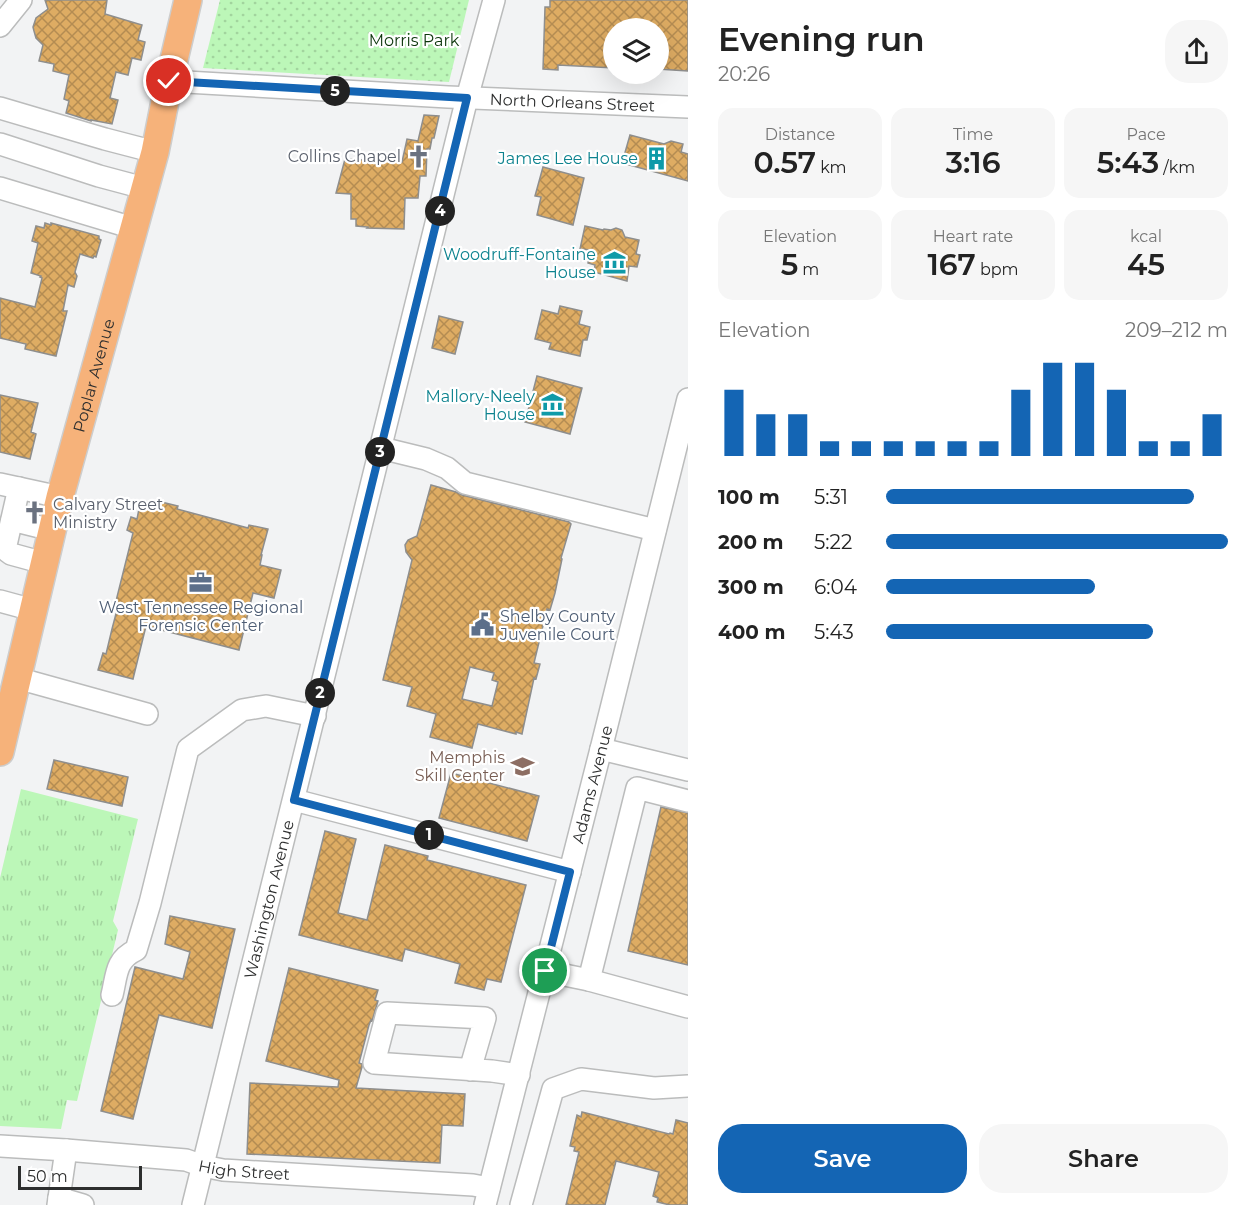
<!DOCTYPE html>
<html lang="en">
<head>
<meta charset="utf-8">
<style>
	body { margin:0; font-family:Montserrat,sans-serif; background:#f6f6f6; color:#222; height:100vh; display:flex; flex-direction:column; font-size:22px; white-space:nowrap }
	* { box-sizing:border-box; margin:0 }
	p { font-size:20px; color:#767676 }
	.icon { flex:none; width:33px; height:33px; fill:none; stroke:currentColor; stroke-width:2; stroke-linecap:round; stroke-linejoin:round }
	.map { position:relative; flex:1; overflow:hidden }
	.side { display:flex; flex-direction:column; background:#fff; width:570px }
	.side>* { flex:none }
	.tools { position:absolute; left:603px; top:18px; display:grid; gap:12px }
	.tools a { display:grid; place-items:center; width:66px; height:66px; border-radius:50%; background:#fff; box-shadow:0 6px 24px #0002; font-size:30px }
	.scale { position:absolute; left:18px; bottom:15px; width:124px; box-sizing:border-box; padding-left:6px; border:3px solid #2d2e2e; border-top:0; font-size:16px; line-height:21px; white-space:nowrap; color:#2d2e2e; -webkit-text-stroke:4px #fff; paint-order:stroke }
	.pin { position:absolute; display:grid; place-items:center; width:51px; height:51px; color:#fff; margin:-26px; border:3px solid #fff; border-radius:50%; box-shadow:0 2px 6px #0007 }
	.km { position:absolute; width:30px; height:30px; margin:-15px; border-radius:50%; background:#222; color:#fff; font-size:16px; line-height:30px; text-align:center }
	.round { display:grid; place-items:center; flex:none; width:63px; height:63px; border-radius:24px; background:#f6f6f6 }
	.overview { display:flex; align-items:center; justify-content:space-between; height:102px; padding:0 30px }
	h1 { font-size:33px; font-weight:600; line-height:45px }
	.metrics { display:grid; grid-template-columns:repeat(3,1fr); gap:9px; height:102px; padding:6px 30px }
	.metrics div { display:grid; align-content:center; border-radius:15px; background:#f6f6f6; text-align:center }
	.metrics b { font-size:30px; font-weight:600 }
	.metrics small { font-size:16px; font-weight:400 }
	.metrics p { font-size:16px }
	.chart { height:168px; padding:12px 30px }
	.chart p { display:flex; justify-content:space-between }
	.chart svg { width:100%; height:108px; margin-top:6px; stroke:#1465b4; stroke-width:6 }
	.action { display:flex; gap:12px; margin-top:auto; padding:12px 30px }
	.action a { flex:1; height:69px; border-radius:24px; background:#1465b4; color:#fff; font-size:24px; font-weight:600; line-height:69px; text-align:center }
	.action a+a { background:#f6f6f6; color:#222 }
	ul { padding:0 30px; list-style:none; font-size:20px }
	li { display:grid; grid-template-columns:96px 72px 1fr; align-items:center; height:45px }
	li i { height:15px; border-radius:8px; background:#1465b4 }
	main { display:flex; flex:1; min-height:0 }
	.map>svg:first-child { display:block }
</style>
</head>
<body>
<main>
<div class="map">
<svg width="688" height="1205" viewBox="0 0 688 1205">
	<defs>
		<pattern id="grass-tufts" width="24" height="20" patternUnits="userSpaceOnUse" patternTransform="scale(1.5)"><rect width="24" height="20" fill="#bcf7b8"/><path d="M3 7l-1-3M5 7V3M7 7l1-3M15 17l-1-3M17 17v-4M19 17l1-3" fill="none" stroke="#a2d49e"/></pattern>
		<pattern id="park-dots" width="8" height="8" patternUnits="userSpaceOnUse" patternTransform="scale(1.5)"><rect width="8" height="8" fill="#bcf7b8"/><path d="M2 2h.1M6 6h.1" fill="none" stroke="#a2d49e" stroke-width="1.8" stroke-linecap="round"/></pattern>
		<pattern id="building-cross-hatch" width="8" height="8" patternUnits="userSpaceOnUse" patternTransform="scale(1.5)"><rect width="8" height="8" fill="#deac63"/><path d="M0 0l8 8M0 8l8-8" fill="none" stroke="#b48c52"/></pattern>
	</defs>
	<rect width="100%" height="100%" fill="#f2f3f4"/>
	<!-- grass -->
	<path fill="url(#grass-tufts)" d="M21,789L138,819L113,921L118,930L77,1101L67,1100L61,1129L0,1126V878Z"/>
	<!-- park -->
	<path fill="url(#park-dots)" d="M220,0H469L449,82L203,68Z"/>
	<!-- building -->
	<path fill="url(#building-cross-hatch)" stroke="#8e8e8d" stroke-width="1.5" fill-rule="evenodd" d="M45,0H107L105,14L142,25L138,40L145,42L141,60L132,58L128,75L116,72L110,98L118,100L112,124L91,120V121L66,113L69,101L64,99L69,75L53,71L54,64L39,61L43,45L36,38L34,31L33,27L36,18L48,9Z
		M550,0H688V71L658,69V28H614V68L558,65V70L543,69L545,7H550Z
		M424,115L439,116L434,138H432L430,149H427L426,176H420L418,198H405L404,229L367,228L368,227L356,226V219H351V194L336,193L345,159L402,162L407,139L418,141Z
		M630,135L664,144L671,141L683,144L681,152L688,154V181L622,163Z
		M543,167L584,178L573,225L537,215L541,197L535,196Z
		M45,223L51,225V223L99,236V239L101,240L96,257L94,256L93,258L80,254L75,272L77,276L74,287L68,285L63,311H67L56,356L25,349L26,344L0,338V298L35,307L42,278L40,277L41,276L31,273L38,243L32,241L36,226L44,228Z
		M585,226L603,230L604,229L611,230L616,228L622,230L625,237L639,240L636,254L640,255L637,267L629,266L627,281L594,272L595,265L588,263L591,250L580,249Z
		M560,306L582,311L579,324L590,327L587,340H583L580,356L549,349L551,343L535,339L542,310L558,314Z
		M439,316L463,322L455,354L432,348Z
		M537,376L582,388L570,434L525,422Z
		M0,395L38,403L31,432L36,434L30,459L0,452Z
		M431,485L456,492L462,495L569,522L571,524L561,558L562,559L555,593L550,610L547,609L534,663L540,664L536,679L534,678L522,734L516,732V734L478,724L472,748L430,737L436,714L407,706L412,687L383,680L412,560L406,552L405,545L408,540L417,536ZM470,667L494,673L492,680L498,682L492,706L462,699Z
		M144,501L156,504L157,501L178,506L177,509L248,528L249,525L268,529L261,555H262L260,565L281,570L274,598L253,593L239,650L146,626L133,679L98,670L103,653L106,654L112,629L117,610L114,609L133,533L127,530L131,517L137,519L139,509L142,510Z
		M54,760L128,777L122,806L47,789Z
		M451,773L539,796L527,841L439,818Z
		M661,807L688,813V965L628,951Z
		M325,831L356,839L338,913L367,920L385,845L428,856L427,860L526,885L501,982L487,979L484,990L455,983L460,964L405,949L402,961L299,935Z
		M170,916L235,929L212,1028L159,1015L133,1119L101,1111L135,967L183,979L190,952L165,944Z
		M289,968L378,990L375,1000L378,1001L372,1021L371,1020L369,1025L359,1063L362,1064V1067L356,1088L465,1094L463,1126L442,1125L440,1163L247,1154L250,1083L338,1087L339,1080L266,1061Z
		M582,1112L669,1134L670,1133L673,1134L676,1120L688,1123V1205H670L657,1202L658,1198L653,1196L659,1172L616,1161L605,1205H566L579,1152L574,1151L575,1147L570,1146L577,1115L581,1117Z"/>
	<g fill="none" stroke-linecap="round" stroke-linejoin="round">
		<defs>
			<g id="minor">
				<path d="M0,26L21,0"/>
				<path id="s1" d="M169,81L448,97L688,107"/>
				<path d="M0,108L105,139L155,152"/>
				<path d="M0,144L99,176L144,188"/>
				<path d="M0,188L133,228"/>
				<path d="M381,448L426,459L447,468L465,483L655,530"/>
				<path d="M0,484L60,497"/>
				<path d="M19,488L6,545L7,551L11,554L44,563"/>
				<path d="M12,520L52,530"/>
				<path d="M0,601L33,610"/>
				<path d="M17,678L147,714"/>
				<path d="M601,749L688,770"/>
				<path d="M294,800L570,872"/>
				<path d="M688,801L637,788L589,980L688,1007"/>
				<path d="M545,971L589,980"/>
				<path d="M112,995C117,975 115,960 136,950L150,903L188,749L242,710L266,706L315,716"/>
				<path d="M470,1070L485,1018L387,1013L374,1063L492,1071L519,1075"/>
				<path id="s2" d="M0,1146L66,1150L186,1160L203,1166L223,1170L473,1185L489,1188"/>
				<path d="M59,1198L83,1205"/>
				<path d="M58,1205L66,1150"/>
				<path id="s3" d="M193,1205L467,98L494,0"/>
				<path id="s4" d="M485,1205L601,749L688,399"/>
				<path d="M521,1205L553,1089L581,1079L654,1088L688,1086"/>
			</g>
			<g id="major">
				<path id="s5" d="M0,752L60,497L155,152L169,81L188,0"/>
			</g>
		</defs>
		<!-- minor casing -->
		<use href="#minor" stroke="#bbbcbc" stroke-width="24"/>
		<!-- major casing -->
		<use href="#major" stroke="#cdcdcd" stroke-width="30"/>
		<!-- minor -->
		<use href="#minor" stroke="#fff" stroke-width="21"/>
		<!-- major -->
		<use href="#major" stroke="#f6b27a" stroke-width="27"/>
	</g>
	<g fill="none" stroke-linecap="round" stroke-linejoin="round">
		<defs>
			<path id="route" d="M169,81L467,98L294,800L570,872L545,971"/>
		</defs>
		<!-- route casing -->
		<use href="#route" stroke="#fff" stroke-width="12"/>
		<!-- route -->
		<use href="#route" stroke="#1465b4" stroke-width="8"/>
	</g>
	<!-- icons -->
	<defs>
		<symbol id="church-bare" viewBox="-9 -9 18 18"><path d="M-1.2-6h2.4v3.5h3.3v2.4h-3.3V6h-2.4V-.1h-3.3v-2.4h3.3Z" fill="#6b7280" stroke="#fff" stroke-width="2.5" paint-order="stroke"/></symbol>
		<symbol id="building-bare" viewBox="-9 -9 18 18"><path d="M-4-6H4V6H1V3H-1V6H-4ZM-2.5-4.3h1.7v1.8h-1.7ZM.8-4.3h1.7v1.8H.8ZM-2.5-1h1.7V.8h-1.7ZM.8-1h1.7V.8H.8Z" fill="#0f9aa8" stroke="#fff" stroke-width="2.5" paint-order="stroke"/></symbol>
		<symbol id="museum-bare" viewBox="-9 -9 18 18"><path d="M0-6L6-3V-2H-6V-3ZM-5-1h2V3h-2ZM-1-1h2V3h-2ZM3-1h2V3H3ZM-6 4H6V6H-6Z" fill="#0f9aa8" stroke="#fff" stroke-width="2.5" paint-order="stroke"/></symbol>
		<symbol id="office-bare" viewBox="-9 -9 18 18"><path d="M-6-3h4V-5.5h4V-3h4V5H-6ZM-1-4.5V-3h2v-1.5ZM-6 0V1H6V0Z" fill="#5c6f8a" stroke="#fff" stroke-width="2.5" paint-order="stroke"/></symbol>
		<symbol id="civic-bare" viewBox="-9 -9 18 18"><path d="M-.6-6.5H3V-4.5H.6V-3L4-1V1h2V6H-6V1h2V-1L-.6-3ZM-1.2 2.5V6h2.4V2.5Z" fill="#5c6f8a" stroke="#fff" stroke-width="2.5" paint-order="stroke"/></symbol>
		<symbol id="school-bare" viewBox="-9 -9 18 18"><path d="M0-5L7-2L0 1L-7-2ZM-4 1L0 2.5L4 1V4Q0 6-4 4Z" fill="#8d6e63" stroke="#fff" stroke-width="2.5" paint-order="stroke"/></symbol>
	</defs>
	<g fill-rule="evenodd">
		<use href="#church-bare" x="402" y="140" width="33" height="33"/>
		<use href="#building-bare" x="640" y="142" width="33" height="33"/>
		<use href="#museum-bare" x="598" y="246" width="33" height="33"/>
		<use href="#museum-bare" x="536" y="388" width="33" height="33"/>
		<use href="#church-bare" x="18" y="496" width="33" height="33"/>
		<use href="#office-bare" x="184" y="566" width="33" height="33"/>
		<use href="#civic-bare" x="466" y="608" width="33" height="33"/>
		<use href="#school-bare" x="506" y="750" width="33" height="33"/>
	</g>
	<g text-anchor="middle" stroke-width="4.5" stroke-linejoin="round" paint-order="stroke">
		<!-- park labels -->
		<g font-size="16" fill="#0d370c" stroke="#fff">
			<text x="414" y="46">Morris Park</text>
		</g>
		<!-- street labels -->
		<g font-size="16" fill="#2d2e2e" stroke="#fff">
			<text dy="6" stroke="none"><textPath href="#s1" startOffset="404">North Orleans Street</textPath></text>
			<text dy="6" stroke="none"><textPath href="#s5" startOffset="388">Poplar Avenue</textPath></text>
			<text dy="6" stroke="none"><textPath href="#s4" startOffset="434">Adams Avenue</textPath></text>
			<text dy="6" stroke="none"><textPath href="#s3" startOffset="315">Washington Avenue</textPath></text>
			<text dy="6" stroke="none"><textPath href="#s2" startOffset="246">High Street</textPath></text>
		</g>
		<!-- worship labels -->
		<g font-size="16" fill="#5b616d" stroke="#fff" text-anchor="end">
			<text x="401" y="162">Collins Chapel</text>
			<text x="53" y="510" text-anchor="start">Calvary Street<tspan x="53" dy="18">Ministry</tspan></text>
		</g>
		<!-- culture labels -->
		<g font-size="16" fill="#0d838f" stroke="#fff" text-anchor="end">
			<text x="638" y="164">James Lee House</text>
			<text x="596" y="260">Woodruff-Fontaine<tspan x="596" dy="18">House</tspan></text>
			<text x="535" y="402">Mallory-Neely<tspan x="535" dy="18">House</tspan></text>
		</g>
		<!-- service labels -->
		<g font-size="16" fill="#4e5e75" stroke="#fff">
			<text x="201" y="613">West Tennessee Regional<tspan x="201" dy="18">Forensic Center</tspan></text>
			<text x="500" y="622" text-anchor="start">Shelby County<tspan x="500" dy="18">Juvenile Court</tspan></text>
		</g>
		<!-- education labels -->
		<g font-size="16" fill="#785e54" stroke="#fff" text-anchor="end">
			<text x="505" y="763">Memphis<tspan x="505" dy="18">Skill Center</tspan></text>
		</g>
	</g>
</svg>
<div class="tools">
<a><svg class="icon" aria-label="layers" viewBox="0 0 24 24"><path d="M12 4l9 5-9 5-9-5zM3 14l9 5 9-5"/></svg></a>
</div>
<div class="scale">50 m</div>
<div class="pin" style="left:545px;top:971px;background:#1e9e55"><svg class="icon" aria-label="arrive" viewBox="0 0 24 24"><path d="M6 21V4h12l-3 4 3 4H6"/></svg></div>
<div class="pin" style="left:169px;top:81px;background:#d93025"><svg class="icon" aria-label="check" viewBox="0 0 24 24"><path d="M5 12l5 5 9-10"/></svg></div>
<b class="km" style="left:429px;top:835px">1</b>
<b class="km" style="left:320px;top:693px">2</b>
<b class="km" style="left:380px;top:452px">3</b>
<b class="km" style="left:440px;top:211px">4</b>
<b class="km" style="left:335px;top:91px">5</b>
</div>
<section class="side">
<div class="overview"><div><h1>Evening run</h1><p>20:26</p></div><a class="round"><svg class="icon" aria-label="share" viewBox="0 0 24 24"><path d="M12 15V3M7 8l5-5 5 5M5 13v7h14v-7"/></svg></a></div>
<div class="metrics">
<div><p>Distance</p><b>0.57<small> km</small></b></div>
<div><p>Time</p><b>3:16</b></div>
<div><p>Pace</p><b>5:43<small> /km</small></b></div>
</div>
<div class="metrics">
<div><p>Elevation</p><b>5<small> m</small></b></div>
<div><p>Heart rate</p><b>167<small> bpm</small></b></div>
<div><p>kcal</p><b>45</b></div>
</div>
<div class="chart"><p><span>Elevation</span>209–212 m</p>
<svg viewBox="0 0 160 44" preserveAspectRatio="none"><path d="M5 44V17M15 44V27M25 44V27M35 44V38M45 44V38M55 44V38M65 44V38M75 44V38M85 44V38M95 44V17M105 44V6M115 44V6M125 44V17M135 44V38M145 44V38M155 44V27"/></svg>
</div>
<ul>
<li><b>100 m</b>5:31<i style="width:90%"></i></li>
<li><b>200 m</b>5:22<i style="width:100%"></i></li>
<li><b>300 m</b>6:04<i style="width:61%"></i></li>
<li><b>400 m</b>5:43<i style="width:78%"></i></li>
</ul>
<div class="action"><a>Save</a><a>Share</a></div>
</section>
</main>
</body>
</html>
